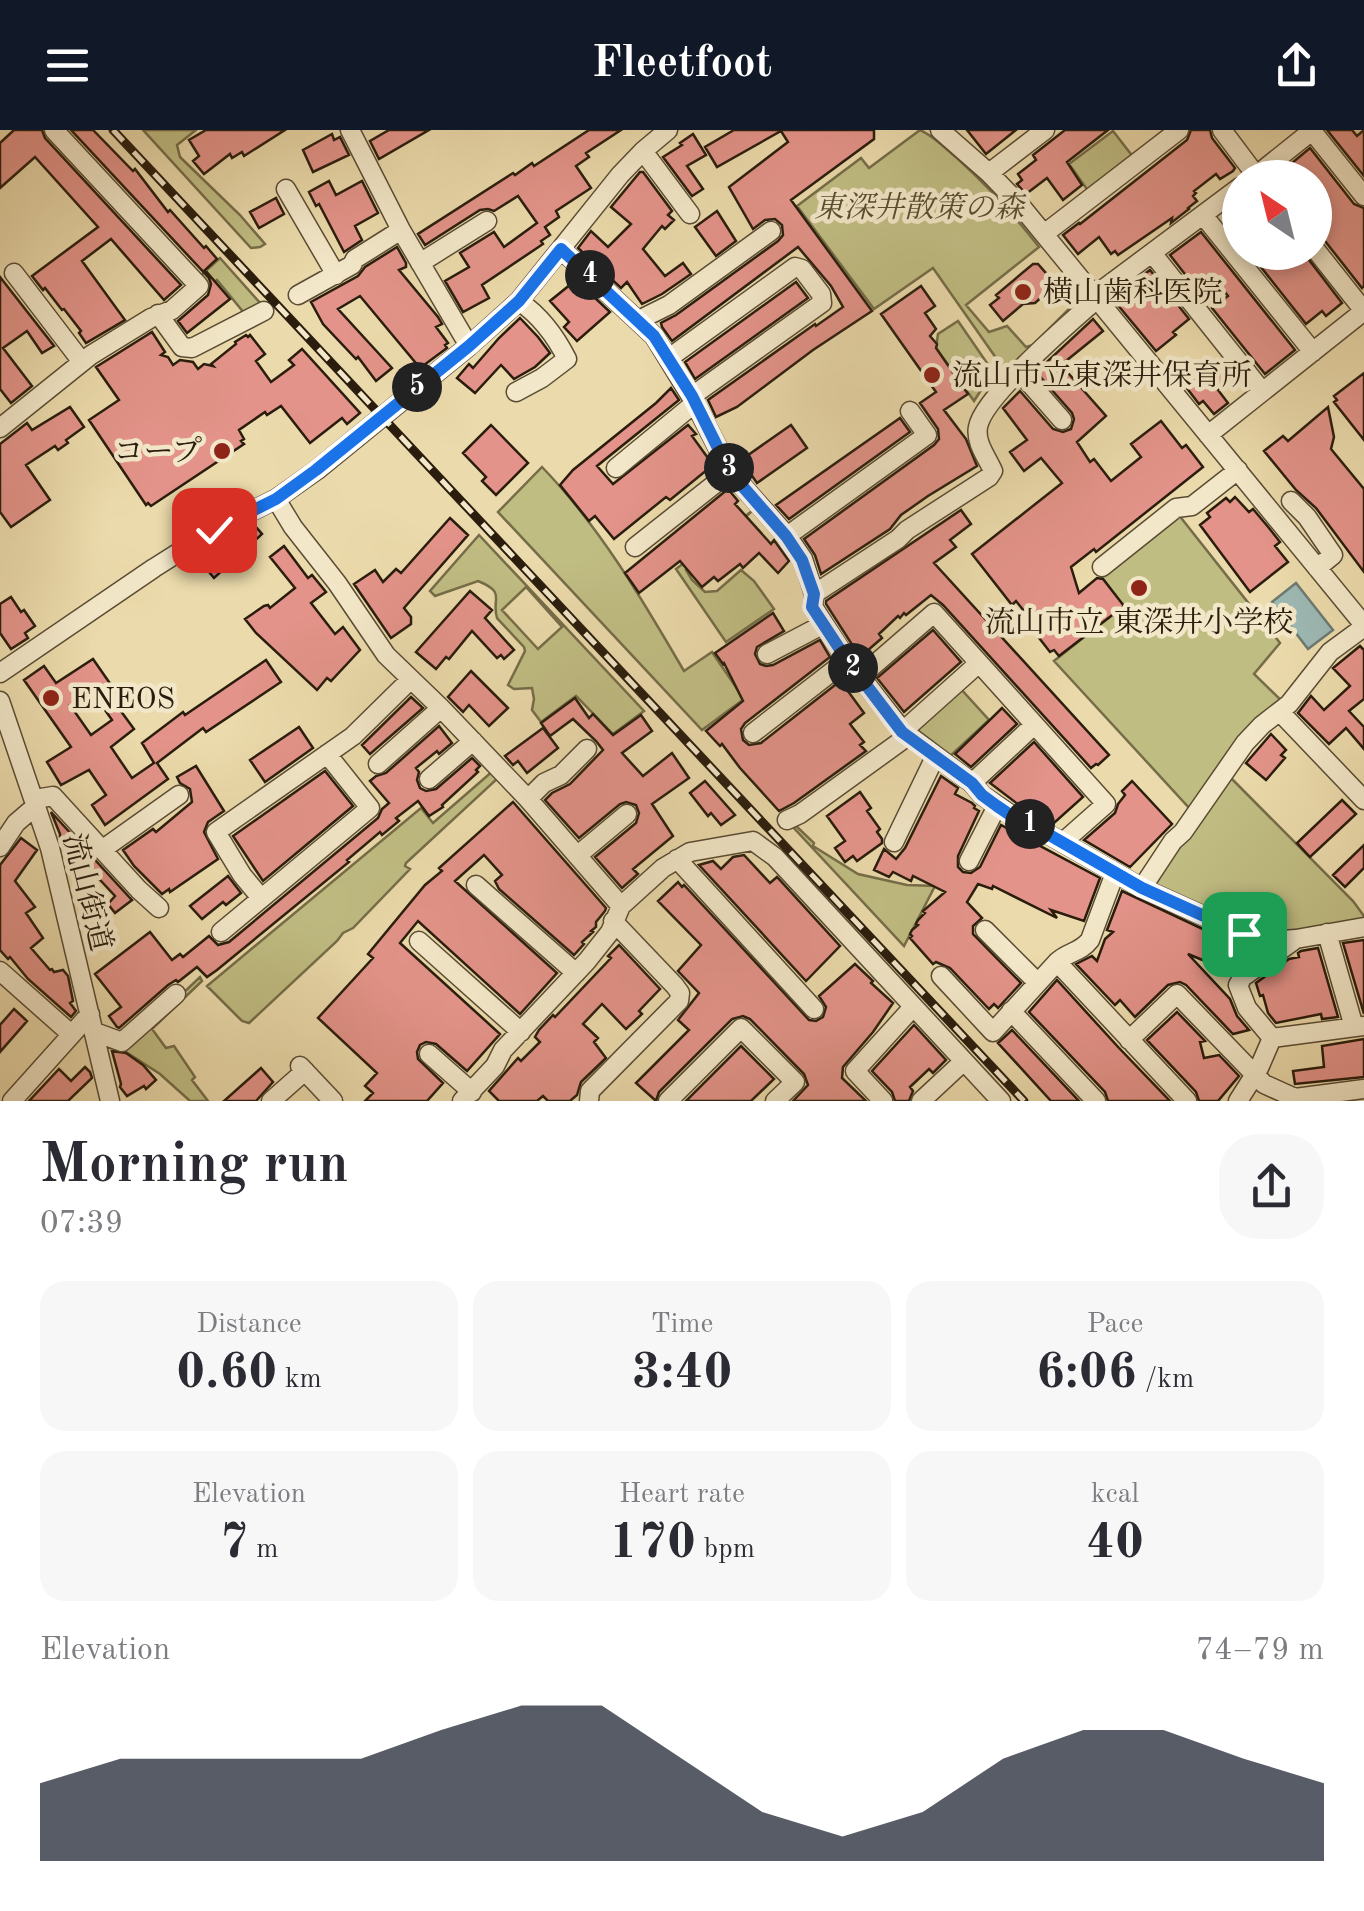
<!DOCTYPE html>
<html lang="en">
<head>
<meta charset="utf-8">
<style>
	body { margin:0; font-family:"Old Standard TT","Noto Serif JP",serif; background:#f7f7f7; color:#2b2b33; height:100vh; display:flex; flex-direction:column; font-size:38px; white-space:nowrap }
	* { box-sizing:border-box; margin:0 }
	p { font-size:32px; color:#7c7c81 }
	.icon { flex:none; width:55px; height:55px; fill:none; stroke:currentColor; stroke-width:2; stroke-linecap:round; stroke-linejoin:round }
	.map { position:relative; height:971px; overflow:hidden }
	.side { display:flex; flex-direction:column; background:#fff; flex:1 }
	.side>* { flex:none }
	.needle { width:65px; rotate:325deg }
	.controls { position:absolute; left:1222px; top:30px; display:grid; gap:20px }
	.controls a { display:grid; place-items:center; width:110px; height:110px; border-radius:50%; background:#fff; box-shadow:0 5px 15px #0003; font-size:50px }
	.pin { position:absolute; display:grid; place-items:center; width:85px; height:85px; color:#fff; margin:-42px; border-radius:20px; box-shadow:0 5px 15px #0006 }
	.km { position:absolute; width:50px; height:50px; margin:-25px; border-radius:50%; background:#222; color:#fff; font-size:28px; line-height:50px; text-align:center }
	.round { display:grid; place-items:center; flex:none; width:105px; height:105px; border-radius:40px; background:#f7f7f7 }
	.overview { display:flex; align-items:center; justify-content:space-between; height:170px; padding:0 40px }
	h1 { font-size:55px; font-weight:700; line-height:75px }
	.stats { display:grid; grid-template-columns:repeat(3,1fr); gap:15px; height:170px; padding:10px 40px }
	.stats div { display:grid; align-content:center; border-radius:25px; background:#f7f7f7; text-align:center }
	.stats b { font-size:50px; font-weight:700 }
	.stats small { font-size:28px; font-weight:400 }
	.stats p { font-size:28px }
	.chart { height:280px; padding:20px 40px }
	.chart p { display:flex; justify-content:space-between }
	.chart svg { width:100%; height:180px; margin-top:10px; fill:#111827; opacity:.7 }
	header { display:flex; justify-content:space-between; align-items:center; height:130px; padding:0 40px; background:#111827; color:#fff; font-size:45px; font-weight:700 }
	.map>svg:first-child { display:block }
</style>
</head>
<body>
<header><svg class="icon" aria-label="menu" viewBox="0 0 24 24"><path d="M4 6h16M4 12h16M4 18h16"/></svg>Fleetfoot<svg class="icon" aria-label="share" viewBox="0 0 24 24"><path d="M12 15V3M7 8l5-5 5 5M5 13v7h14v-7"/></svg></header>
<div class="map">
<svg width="1364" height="971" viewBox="0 0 1364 971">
	<rect width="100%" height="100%" fill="#ebdaab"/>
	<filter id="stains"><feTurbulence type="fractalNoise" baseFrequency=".002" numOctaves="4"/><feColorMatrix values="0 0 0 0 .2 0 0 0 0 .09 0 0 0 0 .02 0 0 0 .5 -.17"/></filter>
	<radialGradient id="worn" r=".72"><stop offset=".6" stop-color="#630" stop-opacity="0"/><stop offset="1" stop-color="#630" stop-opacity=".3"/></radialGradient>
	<!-- green -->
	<path fill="#c0bd83" stroke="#756d48" stroke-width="2.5" fill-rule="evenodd" d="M143,0H196L177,15L180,27L240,85L265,114L260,117L251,118Z
		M920,0C934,6 946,19 958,29C988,56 1014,85 1039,117L966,175L989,202L1007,196L1026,217L1033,215L1073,175L1074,169L1078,166L1084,172L1008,245L933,138L874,179L797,76L861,28L869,38Z
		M1113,1L1134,28L1089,62L1069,34Z
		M220,128L261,174L245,184L217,150L209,156L199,147Z
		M958,191L989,236L994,240L974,271L936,218L938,204Z
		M542,337C600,397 642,469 684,541L712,522L744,569L702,600L498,382Z
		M752,381L686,440L692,450L705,462L717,461L741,440L754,451L774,479L726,512L676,439Z
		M1178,384L1280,513L1254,544L1284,573L1192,681L1054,531L1123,476L1100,445Z
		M479,405L644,581L613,604L576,566L541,592L532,580L534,569L532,558L514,559L508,555L525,521L524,517L497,488C491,468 507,463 478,451L435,466L430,461ZM526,457L562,497L538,519L502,480Z
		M960,558L989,590L948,628L916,606V598Z
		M494,640L497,649L406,733L405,736L410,739L353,798L343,803L337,811L249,893L242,891L207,856L421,678L433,693Z
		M1228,645L1353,771L1364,786V790L1265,805L1158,760L1155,751Z
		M794,694L814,713L813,716L858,744L907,755L935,756L904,816L792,696Z
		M200,847L202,851L152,899L166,918L174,916L195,947L192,950L208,971H190L160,944L123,920Z"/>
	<!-- water -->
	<path fill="#9cb8b3" stroke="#6e7a71" stroke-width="2.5" d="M1296,453L1333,500L1308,519L1272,472Z"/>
	<!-- building -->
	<path fill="#e39389" stroke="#2a1d0d" stroke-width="2.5" fill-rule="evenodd" d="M14,0H42L45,8L181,155L164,170L111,109L82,131L125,190L86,213L79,203L81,201L64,179L62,180L45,158L43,160L32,146L98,97L35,27L0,58V13Z
		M71,0H93L133,41L135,39L168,82L170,80L204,118L206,116L217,129L205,140L230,169L187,203L178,191L208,165L211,154L209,148Z
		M206,0H285L244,26L242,22L232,28L230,24L204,44L193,31L199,26L189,10Z
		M389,0H429L379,29L370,11Z
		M589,0H621L586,23L589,27L576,36L591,58L556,81L559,87L545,97L550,105L541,111L543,114L482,155L489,168L463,182L445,151L469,137L460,123L494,102L504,117L537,93L518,66L494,81L488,79L480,80L425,115L418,104L513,43L515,45L532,33L534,36Z
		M734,0H874V9L791,70L872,181L813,220L737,277L716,287L708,270L815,194L816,196L843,177L831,156L798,117L672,211L662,197L661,193L676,185L778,111L783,105L782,95L775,89L765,90L753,99L729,57L788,12L781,1L717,37L705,17Z
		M967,0H1016L986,24Z
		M1065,0H1108L1067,32L1082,55L1063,70L1047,48L1026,64L1017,54L1022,50L1018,44L1036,30L1033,25Z
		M1191,0H1210L1212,8L1235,38L1233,41L1220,49L1216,44L1194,61L1196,63L1193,66L1197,71L1188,78L1189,79L1171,93L1172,88L1118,125L1115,121L1111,124L1099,107L1078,124L1063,105L1079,93L1080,94L1187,10Z
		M1327,0H1352L1357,6L1364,0V46Z
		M332,4L334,10L340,7L349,25L313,42L303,20Z
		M693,4L706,25L687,36L703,59L692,66L663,27L682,15L680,13Z
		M1310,18L1354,74L1364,78V156L1362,158L1325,111L1315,107V48H1274Z
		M640,42H643L672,81L668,85L674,90L665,99L662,96L643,119L665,146L683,133L691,144L662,164L642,174L627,152L621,158L578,118L591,101L608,117L631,94L611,77Z
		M329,51L336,65L362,51L378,83L355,96L362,110L344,122L319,74L316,76L309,62Z
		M276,68L284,84L259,98L250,82Z
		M717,81L736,111L716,126L695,97Z
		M1201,102L1295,220L1265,244L1212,178L1228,166L1211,144L1195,157L1170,125Z
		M397,117L406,133V137L399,140L438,187L442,194L436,197L448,213L445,215L447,218L420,238L360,166L338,179L392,238L376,251L358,227L356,229L323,194L311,172L358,146L365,137Z
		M1249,122H1303L1342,173L1326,186L1322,181L1306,194Z
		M1033,134H1038L1052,150L1047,155L1045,164L1035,173L1023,174L1003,191L990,175L999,168L996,165Z
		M1150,140L1189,189L1173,202L1176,205L1156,221L1112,168Z
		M0,147L54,216L42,223L27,201L3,218L32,256L11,273L0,259Z
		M576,150L610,182L577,211L564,197L569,192L550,171Z
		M796,152L808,168L695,249L685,232Z
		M921,156L935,176L925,183L936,199L930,206L937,214L936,218L968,264L944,280L966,309L977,336L928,366L901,385L890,399L821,444L815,425L804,409L934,315L939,309L938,299L920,273L936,262L881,184Z
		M520,188L538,207L550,223L535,237L514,249L501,235L475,263L457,248L469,234L473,238L499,208Z
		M1093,189L1103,201L1061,235L1106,286L1077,312L1090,332L1094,329L1111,351L1141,327L1131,314L1161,291L1182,318L1186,315L1203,337L1096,422L1094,419L1071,437L1079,463L1097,448L1103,449L1124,476L1059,526L1054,520L1050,522L1036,504L1039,502L1036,496L1016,471L1012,475L972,424L1062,353L1041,328L1024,341L1010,322L1027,310L1003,278L1020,261L1053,299L1063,302L1071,299L1074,289L1072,283L1036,242Z
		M152,202L165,222L161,225L168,227L173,235L180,230L193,232L198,239L204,234L213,236L211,234L236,214L235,212L246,205L248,207L250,205L265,224L256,231L271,252L294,235L289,230L302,219L360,283L347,294L342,288L310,313L281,276L267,285L265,282L239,300L244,309L241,311L244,314L151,376L148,373L146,375L89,290L119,270L96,237Z
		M1221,230L1234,246L1218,260L1228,273L1214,284L1203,271L1199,274L1186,257Z
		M1364,243V310L1334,272L1337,270L1334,266Z
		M671,258L679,270L597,336L613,354L688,295L696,304L692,306L713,335L670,370L666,367L614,409L595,386L589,391L560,355L573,340L656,273Z
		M70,277L84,297L66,310L68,313L58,320L55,316L26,335L50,370L11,397L0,382V314L27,293L32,300Z
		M1328,277L1334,307L1331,319L1364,359V442L1316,378L1296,360L1264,321L1283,306L1288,311Z
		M900,288L910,302L789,389L776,375Z
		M491,295L528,333L496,365L482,351L486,347L463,323Z
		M791,295L807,318L757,353L741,330Z
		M728,359L738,371L735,374L771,414L774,410L789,431L778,443L759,423L743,438L740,434L718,451L714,447L702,457L680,431L639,463L625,443Z
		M1235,367L1249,382L1253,379L1269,398L1280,412L1275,416L1288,432L1250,462L1200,395L1210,387L1207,383L1226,368L1230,372Z
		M961,380L971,394L950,410L956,417L934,433L1109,625L1098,635L1096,634L1091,638L943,475L931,465L906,485L904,483L900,488L898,486L879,504L882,508L860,527L826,474V471Z
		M450,388L468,405L404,478L411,487V494L391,508L354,454L375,440L383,452L396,439L401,443Z
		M256,397L262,404L214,448L204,436L221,423L216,417L227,409L232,415Z
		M284,416L308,448L312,445L326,462L311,473L335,504L343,497L360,520L331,551L327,548L317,560L256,503L245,489L264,476L268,475L270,478L295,458L270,427Z
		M470,461L492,480L485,488L514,520L504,529L501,525L497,528L472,501L449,529L446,527L436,539L416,522Z
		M11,467L21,482L24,480L35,496L25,503L28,508L11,519L0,503V474Z
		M773,483L784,501L757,517L755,524L760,534L766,536L773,535L820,510L830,527L745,593L741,599L743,610L749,615L761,613L844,548L850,554L845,557L864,583L850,594L864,612L860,615L866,621L794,673L779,681L740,638L722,614L720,616L706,601L743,571L724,533L723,534L715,523Z
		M933,500L961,532L904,582L877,548Z
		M1360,516L1364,520V569L1349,581L1364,597V619L1346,598L1329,614L1298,583L1311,566L1324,580L1350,556L1333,538Z
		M93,529L118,565L112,569L134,599L111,617L132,648L154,633L142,613L183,582L185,585L266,530L281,552L206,602L203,598L157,633L168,649L105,695L92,675L106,665L89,640L61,655L47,632L71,617L24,550L44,536L56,553ZM91,560L112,590L91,605L70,575Z
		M471,541L508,578L489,596L469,575L463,582L448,567Z
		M411,567L423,578L370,624L362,615Z
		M575,568L589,588L593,584L613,605L641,585L652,601L622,623L643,646L672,623L689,648L652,674L673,706L633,739L638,744L622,758L595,727L636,693L639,683L636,675L626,672L620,674L579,708L545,670L552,663L570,654L603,620L596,611L573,589L550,606L541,593Z
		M1002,578L1017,594L971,637L955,624Z
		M439,596L452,613L439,624L437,621L416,638L419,642L417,650L420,658L426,661L436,659L472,628L480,636L476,640L478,642L442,675L443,677L429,686L418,671L396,688L399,691L382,705L380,702L347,730L349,732L217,840L207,847L197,837L178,852L176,850L168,855L119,898L117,897L109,886L121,877L95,844L150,802L172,830L180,824L183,827L209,806L218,815L229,812L378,688L382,679L389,673L370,651L376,646L386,643Z
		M299,597L313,618L265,652L250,630Z
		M543,598L558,618L527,643L518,631L513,635L505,626Z
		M1271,604L1286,620L1281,625L1285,628L1266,650L1246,633Z
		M1034,612L1083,667L1054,693L1041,686L1030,673L1023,678L990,653Z
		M196,636L224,681L208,692L204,702L218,729L170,762L169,759L162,764L134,736L123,720L153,699L156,702L192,672L190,659L180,653L177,647Z
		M325,641L353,676L263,751L233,706Z
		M941,646L958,658L955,664L972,673L975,676L974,678L979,681L958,726V737L963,742L971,743L980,737L1001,695L1100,748L1084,791L1051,780L1057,788L993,756L992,759L978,754L967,772L982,788L973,796V804L1021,853L998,878L994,874L989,879L950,838L936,832L933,834L910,808L912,806L910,804L912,800L918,795L916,794L918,790L925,783L923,781L945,762L913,746L911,751L893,742L889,747L874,740L884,719L896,729L905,718Z
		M705,651L735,685L721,695L711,683L708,686L690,663Z
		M1132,651L1172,694L1130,737L1084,710L1115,683L1118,674L1125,665L1122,661Z
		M860,662L871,678L867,681L880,699L877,702L882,709V713L857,731L853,726L845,732L835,718L845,711L827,686Z
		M1342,670L1356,684L1310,727L1297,713Z
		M513,672L606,778L605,781L596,792V797L591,801L593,802L582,812L584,814L574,825L499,759L495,751L502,745L484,725L455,751L557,843L520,884L418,791L400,813L500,904L467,941L436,914L426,912L420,915L417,922L418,929L443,953L427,971H365L373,963L365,956L377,943L318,888L373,828L368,824L425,755L442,741L439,738Z
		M51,682L130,768L132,770L115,783L108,774L115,766L60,707V704Z
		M21,708L37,720L15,751L35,777L26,783L43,808L31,818L50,840L52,839L54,842L63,840L68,846L73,871L70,873L76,881L71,887L28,849L10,827L8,829L0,820V735Z
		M1364,715V738L1345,757L1333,745Z
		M744,725L770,753L777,747L840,816L806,851L699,735L713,731L721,739L733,727Z
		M228,746L241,763L226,775L223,772L202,789L190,776Z
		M678,752L682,757L684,755L809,890L816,891L823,887L826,877L819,866L855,834L873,851L871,853L893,873L873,902L843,937L842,948L866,971H793L808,955L804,944L750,889L743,886L732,889L659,962L656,971L636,953L689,900L678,890L699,863L678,841L701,815L658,771Z
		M1122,761L1239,816L1229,841L1188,824L1230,869L1237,886L1249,900L1233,904L1186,855L1180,852L1168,855L1135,887L1120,870L1115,875L1076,834L1092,826L1097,831L1105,809L1113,802L1107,800Z
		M1364,810V884L1343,813Z
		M619,815L660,859L639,881L642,884L626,899L602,874L583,894L598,908L594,912L606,928L581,952L577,965L570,971H548L543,966L537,971H499L489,961L518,928L521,931L540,912L535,907L539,900L553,885L555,887L611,828L608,826Z
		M1318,818L1338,887L1322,889L1321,884L1276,893L1268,883L1263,865L1260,866L1256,853L1289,829L1299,827L1298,823L1301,821Z
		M1057,850L1119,918L1170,971H1108L1105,962L1029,882Z
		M14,879L27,891L0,922V895Z
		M1177,882L1205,911L1200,912L1204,928L1219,925L1239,946L1218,971H1199L1196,962L1147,910Z
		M914,895L946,930L933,943L929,939L910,957L913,961L909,971H895L892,962L872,941Z
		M1012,900L1079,971H1051L998,913Z
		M1364,909V947L1295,954L1293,941L1324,937L1322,916Z
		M741,916L774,949L751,971H686Z
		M112,921L126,923L143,935L156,950L146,959L144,956L127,966L120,957L121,954Z
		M85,937L90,942L92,948L68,971H29L59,939L71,951Z
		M261,938L273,952L256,971H224Z"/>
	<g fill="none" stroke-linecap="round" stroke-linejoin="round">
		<defs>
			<path id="minor" d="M350,0L401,100L469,216
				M940,0L989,43L1020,75L1364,495
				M1222,0L1258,48
				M1312,1L1364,66
				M643,21L690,84
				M989,43L1045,0
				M1253,48L1313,0
				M1240,57L1094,166L1090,175C1065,197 983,268 978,297C975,313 987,327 993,341L989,347L907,400L898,409L814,464L813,477L847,530L903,601L972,653L982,665L1023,693L1032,695L1142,758L1244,804L1267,811L1296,809L1364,797
				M286,59L336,145
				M1203,85L1313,222
				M1044,104L1179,0
				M561,119L654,206L695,273L730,342L787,406L803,429L814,464
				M1152,123L1262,261
				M420,133L487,91
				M14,143L82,232
				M298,165L352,135L355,129L401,100
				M158,184L182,217L192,218L264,181
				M639,190L669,175L771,101
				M669,228L795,137L802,139L821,164L822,173L692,266
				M1019,241L1062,290
				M516,262L542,248L567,229C556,207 539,185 519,171
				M0,298L91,225L151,188L172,180L199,156L54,0
				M1208,305L1364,181L1315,119
				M616,338L695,273
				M276,369L293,397L337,453L386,525L441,578L528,669L621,776
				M1291,371L1307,387L1333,425L1317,438
				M787,406L927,305L910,281
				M635,417L730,342
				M1102,437L1176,378L1192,376L1238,340
				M767,524L824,494
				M0,543L154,438L214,400L276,369L317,340L469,216L519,171L620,45L643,21L668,0
				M860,547L934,483L1106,674L1063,712
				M0,571L50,718L110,971
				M1280,582L1364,670
				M903,601L979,533
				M753,603L847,530
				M378,634L441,578
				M429,649L473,611
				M972,653L1034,595
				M35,669L53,666L139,760L159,778
				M528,669L544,653L561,645L587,619
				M787,690L800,684L908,606
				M894,712L935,627
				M0,717L16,693L37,675
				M103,719L179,665
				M578,725L627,684
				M677,729L814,879
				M969,731L997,676
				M476,755L576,843
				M1142,758L1173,711L1183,702L1245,613L1262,595L1289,574L1330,522L1364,497
				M261,768L242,745L216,702L353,606L411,549
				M985,800L1037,852
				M221,802L370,678L327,624
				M1327,803L1354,897
				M419,811L521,902
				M1057,832L1187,971
				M0,841L71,904
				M941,846L993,902L1057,832C1069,821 1080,823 1090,810L1115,743
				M1011,881L1096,971
				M95,902L122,912L176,864
				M1272,908L1247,878L1238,855L1243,847L1296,809
				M1272,908L1364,896
				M1129,910L1177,864L1264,954L1295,968L1364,959
				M429,924L472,962
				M300,936L333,971
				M12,971L90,884
				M271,971L305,941
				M462,971L495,936L503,920L587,831L610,802L621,776L663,738L690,722L753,711L775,727L1001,971
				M589,971L590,961L679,871L680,863L675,856L613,791
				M668,971L741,898L795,952L775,971
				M883,971L855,941L913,877
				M921,971L964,931
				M1238,971L1259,938L1272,908"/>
		</defs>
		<!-- minor casing -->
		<use href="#minor" stroke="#5a4c34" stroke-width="21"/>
		<!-- minor -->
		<use href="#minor" stroke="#f2e7c8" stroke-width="18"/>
		<defs>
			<path id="rail" d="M113,0L1024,971"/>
		</defs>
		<!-- rail casing -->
		<use href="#rail" stroke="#2a1d0d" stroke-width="9"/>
		<!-- rail -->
		<use href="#rail" stroke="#f2e7c8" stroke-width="5" stroke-dasharray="15" stroke-linecap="butt"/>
	</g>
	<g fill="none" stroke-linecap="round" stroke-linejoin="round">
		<defs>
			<path id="route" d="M214,400L276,369L316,340L469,216L519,171L561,119L654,206L692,266L730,342L786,406L802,430L814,464L812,477L847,530L902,602L972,653L982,665L997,676L1022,693L1032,695L1142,758L1244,804"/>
		</defs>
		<!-- route casing -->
		<use href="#route" stroke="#fff" stroke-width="20"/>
		<!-- route -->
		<use href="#route" stroke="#1a73e8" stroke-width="12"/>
	</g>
	<!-- markers -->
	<g fill="#8f2418" stroke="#f2e7c8" stroke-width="4">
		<circle cx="1023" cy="162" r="10"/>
		<circle cx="932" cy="245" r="10"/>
		<circle cx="222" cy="321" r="10"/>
		<circle cx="1139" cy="458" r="10"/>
		<circle cx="51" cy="568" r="10"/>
	</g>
	<g text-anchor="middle" stroke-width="9" stroke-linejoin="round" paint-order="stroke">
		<!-- park labels -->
		<g font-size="30" font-style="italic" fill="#574d30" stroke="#f2e7c8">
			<text x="919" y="87">東深井散策の森</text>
		</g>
		<!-- poi labels -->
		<g font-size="30" fill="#2a1d0d" stroke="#f2e7c8" text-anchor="start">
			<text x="1043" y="172">横山歯科医院</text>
			<text x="952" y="255">流山市立東深井保育所</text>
			<text x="202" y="331" text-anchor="end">コープ</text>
			<text x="1139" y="502" text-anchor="middle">流山市立 東深井小学校</text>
			<text x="71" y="578">ENEOS</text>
		</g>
		<!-- street labels -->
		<g font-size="30" fill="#2a1d0d" stroke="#f2e7c8">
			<text transform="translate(88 762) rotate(76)" y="10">流山街道</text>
		</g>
	</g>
	<rect width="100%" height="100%" filter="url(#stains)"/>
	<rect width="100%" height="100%" fill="url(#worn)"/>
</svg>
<div class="controls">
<a><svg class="needle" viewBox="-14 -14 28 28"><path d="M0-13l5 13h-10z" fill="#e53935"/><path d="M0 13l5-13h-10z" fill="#7c7c81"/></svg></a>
</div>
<div class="pin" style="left:1244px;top:804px;background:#1e9e55"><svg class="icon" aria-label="arrive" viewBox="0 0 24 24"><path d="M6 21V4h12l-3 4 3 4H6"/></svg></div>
<div class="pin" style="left:214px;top:400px;background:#d93025"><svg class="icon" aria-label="check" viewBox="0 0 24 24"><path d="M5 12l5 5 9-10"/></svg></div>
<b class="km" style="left:1030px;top:694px">1</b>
<b class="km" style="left:853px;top:538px">2</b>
<b class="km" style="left:729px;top:338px">3</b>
<b class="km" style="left:590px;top:145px">4</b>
<b class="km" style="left:417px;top:257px">5</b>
</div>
<section class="side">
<div class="overview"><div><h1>Morning run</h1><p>07:39</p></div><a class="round"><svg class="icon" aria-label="share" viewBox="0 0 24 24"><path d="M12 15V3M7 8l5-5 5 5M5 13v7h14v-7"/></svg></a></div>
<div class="stats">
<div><p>Distance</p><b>0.60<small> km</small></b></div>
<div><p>Time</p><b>3:40</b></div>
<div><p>Pace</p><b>6:06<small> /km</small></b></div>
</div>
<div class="stats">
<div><p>Elevation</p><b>7<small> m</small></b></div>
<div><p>Heart rate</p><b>170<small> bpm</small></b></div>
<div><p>kcal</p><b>40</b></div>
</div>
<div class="chart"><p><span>Elevation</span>74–79 m</p>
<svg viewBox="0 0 160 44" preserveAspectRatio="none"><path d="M0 44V25L10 19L20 19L30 19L40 19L50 12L60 6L70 6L80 19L90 32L100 38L110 32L120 19L130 12L140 12L150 19L160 25V44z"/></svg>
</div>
</section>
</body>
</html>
